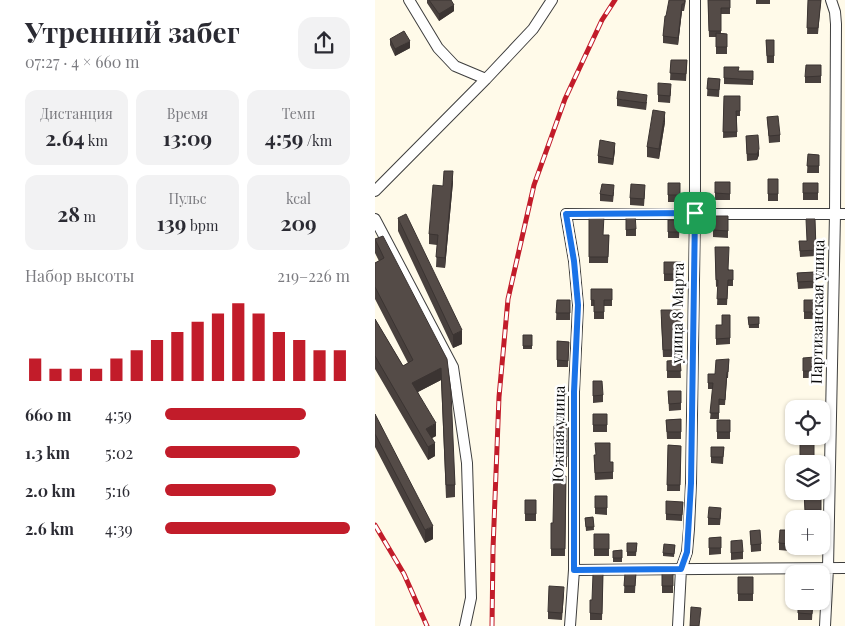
<!DOCTYPE html>
<html lang="ru">
<head>
<meta charset="utf-8">
<style>
	body { margin:0; font-family:"Playfair Display",serif; background:#f2f2f3; color:#2b2b33; height:100vh; display:flex; flex-direction:column; font-size:19px; white-space:nowrap }
	* { box-sizing:border-box; margin:0 }
	p { font-size:16px; color:#7c7c81 }
	.icon { flex:none; width:28px; height:28px; fill:none; stroke:currentColor; stroke-width:2; stroke-linecap:round; stroke-linejoin:round }
	.map { position:relative; flex:1; overflow:hidden }
	.sheet { display:flex; flex-direction:column; background:#fff; width:375px }
	.sheet>* { flex:none }
	.buttons { position:absolute; left:410px; top:400px; display:grid; gap:10px }
	.buttons a { display:grid; place-items:center; width:45px; height:45px; border-radius:10px; background:#fff; box-shadow:0 1px 4px #0004; font-size:25px }
	.pin { position:absolute; display:grid; place-items:center; width:42px; height:42px; color:#fff; margin:-21px; border-radius:10px; box-shadow:0 2px 8px #0006 }
	.round { display:grid; place-items:center; flex:none; width:52px; height:52px; border-radius:15px; background:#f2f2f3 }
	.headline { display:flex; align-items:center; justify-content:space-between; height:85px; padding:0 25px }
	h1 { font-size:28px; font-weight:700; line-height:38px }
	.metrics { display:grid; grid-template-columns:repeat(3,1fr); gap:8px; height:85px; padding:5px 25px }
	.metrics div { display:grid; align-content:center; border-radius:12px; background:#f2f2f3; text-align:center }
	.metrics b { font-size:21px; font-weight:700 }
	.metrics small { font-size:14px; font-weight:400 }
	.metrics p { font-size:14px }
	.chart { height:140px; padding:10px 25px }
	.chart p { display:flex; justify-content:space-between }
	.chart svg { width:100%; height:90px; margin-top:5px; stroke:#c21c2a; stroke-width:6 }
	ul { padding:0 25px; list-style:none; font-size:16px }
	li { display:grid; grid-template-columns:80px 60px 1fr; align-items:center; height:38px }
	li i { height:12px; border-radius:6px; background:#c21c2a }
	main { display:flex; flex:1; min-height:0 }
	.map>svg:first-child { display:block }
</style>
</head>
<body>
<main>
<section class="sheet">
<div class="headline"><div><h1>Утренний забег</h1><p>07:27 · 4 × 660 m</p></div><a class="round"><svg class="icon" aria-label="share" viewBox="0 0 24 24"><path d="M12 15V3M7 8l5-5 5 5M5 13v7h14v-7"/></svg></a></div>
<div class="metrics">
<div><p>Дистанция</p><b>2.64<small> km</small></b></div>
<div><p>Время</p><b>13:09</b></div>
<div><p>Темп</p><b>4:59<small> /km</small></b></div>
</div>
<div class="metrics">
<div><b>28<small> m</small></b></div>
<div><p>Пульс</p><b>139<small> bpm</small></b></div>
<div><p>kcal</p><b>209</b></div>
</div>
<div class="chart"><p><span>Набор высоты</span>219–226 m</p>
<svg viewBox="0 0 160 44" preserveAspectRatio="none"><path d="M5 44V33M15 44V38M25 44V38M35 44V38M45 44V33M55 44V29M65 44V24M75 44V20M85 44V15M95 44V11M105 44V6M115 44V11M125 44V20M135 44V24M145 44V29M155 44V29"/></svg>
</div>
<ul>
<li><b>660 m</b>4:59<i style="width:76%"></i></li>
<li><b>1.3 km</b>5:02<i style="width:73%"></i></li>
<li><b>2.0 km</b>5:16<i style="width:60%"></i></li>
<li><b>2.6 km</b>4:39<i style="width:100%"></i></li>
</ul>
</section>
<div class="map">
<svg width="470" height="626" viewBox="0 0 470 626">
	<rect width="100%" height="100%" fill="#fffae9"/>
	<g fill="none" stroke-linecap="round" stroke-linejoin="round">
		<defs>
			<path id="minor" d="M34,0L63,48L80,66L111,79
				M0,191L111,79L158,29L177,0
				M0,219L78,367L92,463L96,598L90,626
				M199,570L470,568
				M195,626L199,570V392L203,305L199,261L191,214H470
				M303,626L306,569L312,552L314,529L316,483L320,213V0
				M450,626L453,568L460,214L461,24L460,12L456,0"/>
		</defs>
		<!-- minor casing -->
		<use href="#minor" stroke="#3e3e3e" stroke-width="12"/>
		<!-- minor -->
		<use href="#minor" stroke="#fff" stroke-width="10"/>
		<defs>
			<path id="rail" d="M0,525L29,574L52,626
				M117,626L118,549L124,397L133,299L159,185L190,99L227,20L240,0"/>
		</defs>
		<!-- rail casing -->
		<use href="#rail" stroke="#c21c2a" stroke-width="5"/>
		<!-- rail -->
		<use href="#rail" stroke="#fff" stroke-width="3" stroke-dasharray="9" stroke-linecap="butt"/>
	</g>
	<!-- wall -->
	<path fill="#48403d" d="M52,0H76L79,11L64,21L52,3Z
		M311,0L309,11H307L303,45L288,43V36L291,16Z
		M333,0H355V14H346V33L352,34V54H341V37H334Z
		M381,0H395V4H381Z
		M433,0H446L443,34H432Z
		M15,39L35,48L20,56L15,45Z
		M391,40H399V63H392Z
		M296,60H312L311,81L295,80Z
		M446,65V83H430V77Z
		M349,67L363,71H378V85L349,84Z
		M333,78L345,79L344,97L332,96Z
		M283,83L296,91L295,103L283,102Z
		M349,96H365V116H362V137L348,138Z
		M242,99L272,102L271,110L242,106Z
		M392,117L405,135V142L394,143Z
		M290,122L284,159L272,157V147Z
		M371,136L384,155L382,160L372,161Z
		M240,150L238,165L223,163V156Z
		M433,154L444,155V173H432Z
		M393,179H403V201H393Z
		M78,182L70,268L61,267L62,245L54,244V234L68,186Z
		M340,182H355V200H340Z
		M293,183H305V202H293Z
		M428,183H443V200H428Z
		M239,192L238,202L225,201V194Z
		M270,192L269,206L255,205V198Z
		M214,215L228,235H234L233,263H214Z
		M23,218L87,344L78,348L23,231Z
		M440,219L441,256L425,257L424,241H432Z
		M293,220H305L304,238H293Z
		M251,221L261,229V236H251Z
		M353,223V238L338,237V230Z
		M0,239L72,359L80,485V497L71,498L66,380L43,392L61,436L57,438L60,456L53,460L0,369V319L28,366L33,363L0,299V263L4,261L0,253Z
		M340,247L354,270L358,280V286H353L352,305H342L343,286L341,287Z
		M289,262H306V281H289Z
		M439,272L440,288L423,289L422,273Z
		M216,289H237V306H229V319H219V306H216Z
		M182,300H195V320H181Z
		M429,300H439V319H429Z
		M306,310V353H298V357H288L286,317Z
		M355,315V344L341,345V325H347Z
		M373,317H384V328H374Z
		M148,335H157V349H148Z
		M182,341L194,342L193,367H182Z
		M428,358L441,371V378H428Z
		M354,359L353,378H352L350,405H344V419H335L338,389H333V374H340Z
		M305,360L306,378H292V361Z
		M218,381L228,395V402L218,403Z
		M293,391L306,403V410L294,411Z
		M0,414L58,539L50,543L0,447Z
		M218,414H232V432H218Z
		M306,419V439H292L291,420Z
		M342,420H355V439H342Z
		M179,426H192V467H179Z
		M425,436H439L427,463H425Z
		M293,445L306,446L305,491H292Z
		M336,447H349L348,464L336,463Z
		M219,455L235,462H238V479L220,480Z
		M191,476L190,556H176V523H178Z
		M429,491L442,495H446V516L430,517Z
		M220,496H232V515L220,514Z
		M150,500H161V521H150Z
		M308,502L307,521L291,520V514Z
		M346,514L345,525H333V518Z
		M218,517L219,530L211,531L210,518Z
		M375,531L386,544V551L376,552Z
		M219,534H234V556H219Z
		M346,537V554L334,555V538Z
		M416,537L415,551L404,550V543Z
		M356,541L368,552V559L356,560Z
		M252,543H262L261,556H252Z
		M300,545L299,557L288,556V553Z
		M430,546H442V550H430Z
		M247,550V562H238V551Z
		M250,573H261L260,593H249Z
		M298,573V593H287V574Z
		M228,574L227,620H215V600H217Z
		M414,576H419V597H413Z
		M363,577H378V601H363Z
		M189,593L187,620L173,619V612Z
		M423,601H438L437,620H423Z"/>
	<!-- shaded-wall -->
	<path fill="#3b3432" d="M307,4V11L303,45V38Z
		M79,5V11L64,21V14Z
		M35,41V48L20,56V49Z
		M290,112V122L284,159V149Z
		M240,143V150L238,165V159Z
		M384,149V155L382,160V154Z
		M78,171V182L70,268V258Z
		M87,330V344L78,348V335Z
		M66,368V380L37,395V383Z
		M61,423V436L51,441V429Z
		M60,443V456L53,460V447Z
		M58,526V539L50,543V530Z"/>
	<!-- building -->
	<path fill="#544b47" stroke="#3b3432" d="M54,0H76L79,5L64,14Z
		M294,0H310L309,4H307L303,38L288,36L290,16H291Z
		M333,0H355V8H346V31H334Z
		M433,0H446L443,28H432Z
		M29,31L35,41L20,49L15,39Z
		M341,33L352,34V47H341Z
		M391,40H399V56H392Z
		M296,60H312L311,74L295,73Z
		M431,65H446V76L430,77Z
		M349,67H364L363,71H378V80L349,78Z
		M333,78L345,79L344,90L332,89Z
		M283,83L296,84L295,96L283,95Z
		M243,91L272,95L271,103L242,99Z
		M349,96H365V111H361L362,132H348Z
		M278,110L290,112L284,149L272,147Z
		M403,116L405,135L394,136L392,117Z
		M383,135L384,149L382,154H372L371,136Z
		M225,140L240,143L238,159L223,156Z
		M433,154L444,155V166H432Z
		M69,171H78L70,258L61,257L63,235L54,234L58,185L68,186Z
		M393,179H403V194H393Z
		M340,182H355V194L340,193Z
		M293,183H305V195H293Z
		M428,183H443V193H428Z
		M227,184L239,185L238,196L225,194Z
		M256,184L270,185L269,199L255,198Z
		M31,214L87,330L78,335L23,218Z
		M260,214L261,229L251,230V215Z
		M214,215H229L228,235H234L233,257H214Z
		M339,216H353V231L338,230Z
		M431,219H440L441,250L425,251L424,241H432Z
		M293,220H305L304,232H293Z
		M8,236L72,359L76,392L80,485H71L66,368L37,383L61,423L51,429L60,443L53,447L0,356V319L28,366L38,360L0,287V263L9,258L0,239Z
		M340,247H354L353,270H358V280H353L352,299H342L343,280H341Z
		M289,262H306V274H289Z
		M439,272L440,281L423,282L422,273Z
		M216,289H237V300H229V312H219V300H216Z
		M182,300H195V313H181Z
		M429,300H439V312H429Z
		M286,310H306V346H298V350H288Z
		M347,315H355V338L341,339V325H347Z
		M373,317H384V324L374,325Z
		M148,335H157V346H148Z
		M182,341L194,342L193,361L182,360Z
		M440,357L441,371H428V358Z
		M354,359L353,372H352L350,400L344,399V413H335L338,383H333V374H340L341,360Z
		M305,360L306,371H292V361Z
		M218,381H227L228,395L218,396Z
		M293,391H306V403L294,404Z
		M0,414L58,526L50,530L0,434Z
		M218,414H232V425H218Z
		M306,419V432H292L291,420Z
		M342,420H355V432H342Z
		M179,426H192V457H179Z
		M425,436H439V464H428L427,457H425Z
		M220,443H235V462H238V472L220,473L219,455H221Z
		M293,445L306,446L305,485H292Z
		M336,447H349L348,457H336Z
		M179,476H191L190,549H176V523H178Z
		M429,491H442V495H446V510H430Z
		M220,496H232V508H220Z
		M150,500H161V514H150Z
		M291,501L308,502L307,515L291,514Z
		M334,507L346,508L345,519L333,518Z
		M218,517L219,527H211L210,518Z
		M385,530L386,544L376,545L375,531Z
		M405,530H416L415,544L404,543Z
		M219,534H234V549H219Z
		M346,537V548H334V538Z
		M367,540L368,552L356,553V541Z
		M252,543H262L261,552H252Z
		M289,544L300,545L299,554L288,553Z
		M247,550V558H238V551Z
		M436,569L445,570V574H436Z
		M250,573H261L260,586H249Z
		M298,573V586H287V574Z
		M218,574H228L227,614L215,613V600H217Z
		M414,576H419V590H413Z
		M363,577H378V594H363Z
		M174,586L189,587L187,613L173,612Z
		M423,601H438L437,614L423,613Z
		M316,607L326,608L324,626H315Z"/>
	<g fill="none" stroke-linecap="round" stroke-linejoin="round">
		<defs>
			<path id="route" d="M320,213L316,483L312,552L306,569L199,570V392L203,305L199,261L191,214Z"/>
		</defs>
		<!-- route casing -->
		<use href="#route" stroke="#fff" stroke-width="10"/>
		<!-- route -->
		<use href="#route" stroke="#1a73e8" stroke-width="6"/>
	</g>
	<g text-anchor="middle" stroke-width="5" stroke-linejoin="round" paint-order="stroke">
		<!-- street labels -->
		<g font-size="15" fill="#0b0b0b" stroke="#fff">
			<text transform="translate(443 312) rotate(-89)" y="5">Партизанская улица</text>
			<text transform="translate(303 313) rotate(-89)" y="5">улица 8 Марта</text>
			<text transform="translate(184 434) rotate(-89)" y="5">Южная улица</text>
		</g>
	</g>
</svg>
<div class="buttons">
<a><svg class="icon" aria-label="locate" viewBox="0 0 24 24"><circle cx="12" cy="12" r="6"/><path d="M12 2v4M12 18v4M2 12h4M18 12h4"/></svg></a>
<a><svg class="icon" aria-label="layers" viewBox="0 0 24 24"><path d="M12 4l9 5-9 5-9-5zM3 14l9 5 9-5"/></svg></a>
<a>+</a>
<a>−</a>
</div>
<div class="pin" style="left:320px;top:213px;background:#1e9e55"><svg class="icon" aria-label="arrive" viewBox="0 0 24 24"><path d="M6 21V4h12l-3 4 3 4H6"/></svg></div>
</div>
</main>
</body>
</html>
